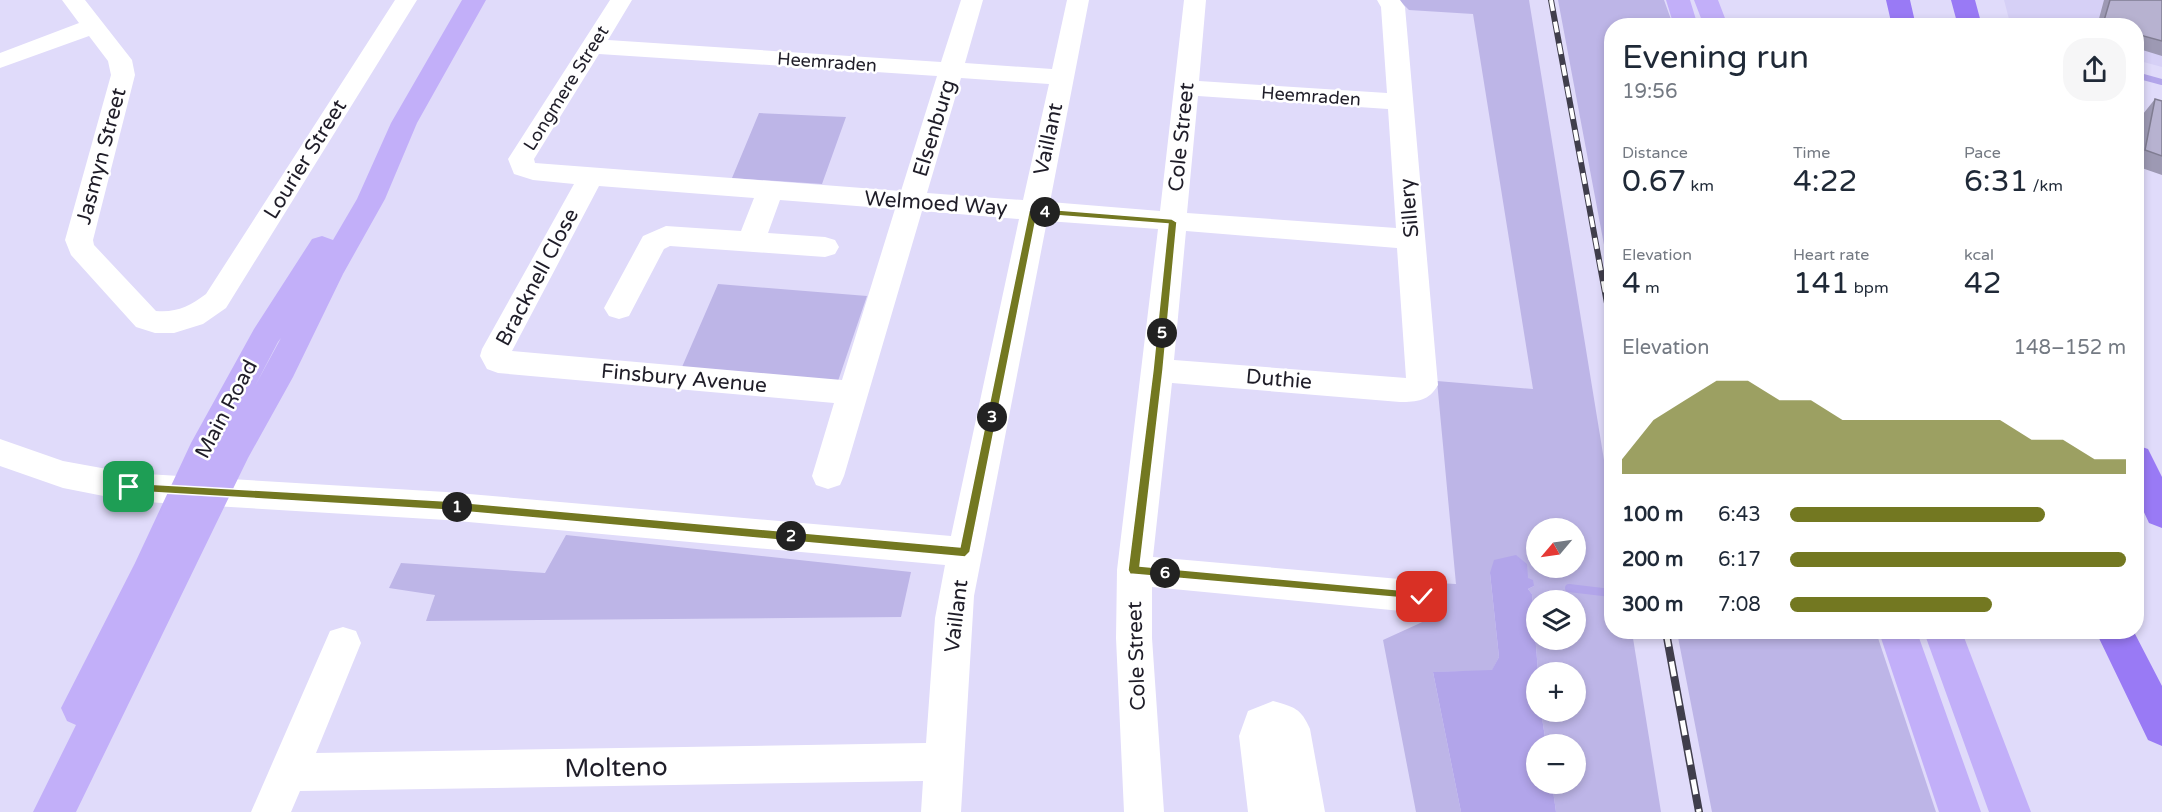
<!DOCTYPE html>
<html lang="en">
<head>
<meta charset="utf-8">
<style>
	body { margin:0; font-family:"Varela Round",sans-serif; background:#f6f6f7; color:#1f2937; height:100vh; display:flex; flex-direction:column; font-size:22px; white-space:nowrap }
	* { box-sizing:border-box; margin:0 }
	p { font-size:20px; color:#747a83 }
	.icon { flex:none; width:33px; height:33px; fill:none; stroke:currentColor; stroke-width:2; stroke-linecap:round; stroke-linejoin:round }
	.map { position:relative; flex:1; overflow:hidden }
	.side { position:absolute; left:1604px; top:18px; width:540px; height:621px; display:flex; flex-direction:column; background:#fff; border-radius:24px; box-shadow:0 3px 9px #0003 }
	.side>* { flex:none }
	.needle { width:39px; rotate:241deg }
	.controls { position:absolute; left:1526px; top:518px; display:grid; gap:12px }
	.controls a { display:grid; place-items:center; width:60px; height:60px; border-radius:50%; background:#fff; box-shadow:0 3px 9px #0003; font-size:30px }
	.pin { position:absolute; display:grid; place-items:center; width:51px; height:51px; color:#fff; margin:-26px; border-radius:12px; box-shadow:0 3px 9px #0006 }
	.km { position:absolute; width:30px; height:30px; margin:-15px; border-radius:50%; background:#222; color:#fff; font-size:16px; line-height:30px; text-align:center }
	.round { display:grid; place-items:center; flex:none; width:63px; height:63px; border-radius:24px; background:#f6f6f7 }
	.overview { display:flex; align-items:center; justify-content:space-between; height:102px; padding:0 18px }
	h1 { font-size:33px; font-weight:600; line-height:45px }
	.metrics { display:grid; grid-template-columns:repeat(3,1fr); gap:9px; height:102px; padding:6px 18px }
	.metrics div { display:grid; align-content:center }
	.metrics b { font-size:30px; font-weight:600 }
	.metrics small { font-size:16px; font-weight:400 }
	.metrics p { font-size:16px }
	.chart { height:168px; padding:12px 18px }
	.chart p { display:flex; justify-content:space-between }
	.chart svg { width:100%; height:108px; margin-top:6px; fill:#737821; opacity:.7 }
	ul { padding:0 18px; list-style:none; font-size:20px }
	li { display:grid; grid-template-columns:96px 72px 1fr; align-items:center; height:45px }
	li i { height:15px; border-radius:8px; background:#737821 }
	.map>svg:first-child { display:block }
</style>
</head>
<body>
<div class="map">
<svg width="2162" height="812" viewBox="0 0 2162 812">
	<rect width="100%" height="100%" fill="#e0dbfa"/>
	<!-- built -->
	<path fill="#d6d0f6" d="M2004,0H2162V67L2136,60V26L2020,25L2010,23Z"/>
	<!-- green -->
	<path fill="#bdb5e7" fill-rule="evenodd" d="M1399,0H1529L1611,503V632H1632L1661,812H1556L1552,783H1575V744H1546L1541,711H1575V672H1538L1532,594L1528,589L1534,586L1490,573L1499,657L1492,671L1433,672L1461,812H1416L1383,640L1440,614L1438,583L1456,584L1437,381L1533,389L1473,14L1409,10ZM1536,528H1575V567H1536ZM1536,600H1575V639H1536Z
		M1558,0H1664L1673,25L1611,26V282Z
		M759,113L846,117L822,184L732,178Z
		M718,284L867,296L838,381L682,367Z
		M566,535L911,572L901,617L426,621L435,595L389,588L401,563L545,573Z
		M1677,632H1876L1936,812H1712Z"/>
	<!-- water -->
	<path fill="#b2a5ea" d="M1516,555L1527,564L1528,578L1533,580L1534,586L1528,589L1532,594L1538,672H1536V711H1541L1546,744H1536V783H1552L1556,812H1461L1433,672L1492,670L1499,657L1490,573L1494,560Z"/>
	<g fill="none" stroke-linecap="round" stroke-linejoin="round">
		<!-- stream-far1 -->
		<path stroke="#b2a5ea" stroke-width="6" d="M2136,75L2162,82"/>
		<!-- stream -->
		<path stroke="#b2a5ea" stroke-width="8" d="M1569,588L1611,593"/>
		<!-- minor -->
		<path fill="#fff" fill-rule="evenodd" d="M62,0H85L132,60L135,75L93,240L94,245L156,311C176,313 190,306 206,294L395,0H417L226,308L203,324L174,333H155L136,327L71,255L65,240L111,75L108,61L89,36L0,68V53L79,23Z
			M610,0H632L608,40L941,62L961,0H983L965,63L1052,69L1067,0H1089L1050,202L1160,211L1184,0H1206L1199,81L1387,93L1381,7L1377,0H1400L1405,7L1438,385C1429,401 1417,402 1400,402L1172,383L1153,557L1422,581L1435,586L1440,597L1435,608L1422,613L1152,587V638L1164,812H1124L1116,638L1117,570L1158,229L1047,221L974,596L961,812H921L923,781L300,791L291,812H251L330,631L343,627L356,631L361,643L316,753L926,743L935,618L945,565L446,520L129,501L63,488L0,466V439L63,461L129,473L446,492L951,536L1019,219L922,211L844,476L840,485L828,489L816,485L812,476L834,403L498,373L487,369L480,356L482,349L574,184L533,180L514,174L508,159ZM599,54L937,76L901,191L535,163L534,159ZM961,78L1049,84L1023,200L927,193ZM1198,96L1388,109L1396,228L1187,213ZM599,186L754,198L741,231L666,226L643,236L604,308L609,316L619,319L629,316L664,249L670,246L825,257L835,254L839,247L835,240L825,237L768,233L780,200L895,209L842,380L512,351ZM1186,231L1397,248L1406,378L1174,360Z
			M1273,701C1294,707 1301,708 1310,729L1325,812H1248L1239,736L1248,711Z"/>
		<!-- major -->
		<path fill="#c2aff9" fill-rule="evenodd" d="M462,0H486L417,123L385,199L343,274L293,377L248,458L76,812H33L76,725L67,721L61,708L135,563L191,443L254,329L312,239L322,236L333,240L357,199L391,123ZM281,338L255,386L278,342Z
			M1666,0H1690L1698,26H1674Z
			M1694,0H1718L1728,26H1704Z
			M1879,632H1917L1981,812H1939Z
			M1924,632H1962L2031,812H1989Z"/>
		<!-- highway -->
		<path fill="#997af5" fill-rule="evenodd" d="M1886,0H1910L1916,26H1892Z
			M1951,0H1975L1982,26H1958Z
			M2136,445L2148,449L2162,477V528L2149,523L2136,495Z
			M2096,632H2134L2162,686V746L2148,740Z"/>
		<defs>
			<path id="rail-far1" d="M1551,0L1611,325"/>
			<path id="rail" d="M1666,632L1699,812"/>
		</defs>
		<!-- rail-far1 casing -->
		<use href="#rail-far1" stroke="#403e4c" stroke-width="6"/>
		<!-- rail casing -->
		<use href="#rail" stroke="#403e4c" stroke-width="8"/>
		<!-- rail-far1 -->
		<use href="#rail-far1" stroke="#fff" stroke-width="4" stroke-dasharray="11" stroke-linecap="butt"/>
		<!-- rail -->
		<use href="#rail" stroke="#fff" stroke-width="5" stroke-dasharray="15" stroke-linecap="butt"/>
	</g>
	<!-- wall -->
	<path fill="#9d99b3" d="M2104,0H2162V56L2136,48V26H2097Z
		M2155,99L2162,101V175L2136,166V145L2143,114Z"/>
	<!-- building -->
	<path fill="#b7b2d0" stroke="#807d92" stroke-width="1.5" d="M2110,0H2162V41L2136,34V26H2109L2103,24Z
		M2155,99L2162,101V156L2145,150Z"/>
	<!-- route -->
	<path fill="#737821" stroke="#fff" stroke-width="1.5" d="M1033,208L1172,219L1177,222L1163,370L1140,566L1422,592L1426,593V600L1130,574L1128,570L1153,370L1168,224L1037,214L970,552L965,557L446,510L129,491L123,487L129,483L446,501L960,547L1029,211Z"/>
	<g text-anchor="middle" stroke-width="5" stroke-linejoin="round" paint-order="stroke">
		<!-- far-street labels -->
		<g font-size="18" fill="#1f1d28" stroke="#fff">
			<text transform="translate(827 62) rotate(4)" y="6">Heemraden</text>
			<text transform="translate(566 88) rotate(-58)" y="6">Longmere Street</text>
			<text transform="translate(1311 96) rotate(4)" y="6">Heemraden</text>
		</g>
		<!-- street labels -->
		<g font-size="21" fill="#1f1d28" stroke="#fff">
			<text transform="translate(934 128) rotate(-73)" y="7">Elsenburg</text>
			<text transform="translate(1181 137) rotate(-84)" y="7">Cole Street</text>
			<text transform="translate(1048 139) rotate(-78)" y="7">Vaillant</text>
			<text transform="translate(101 156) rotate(-75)" y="7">Jasmyn Street</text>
			<text transform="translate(305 159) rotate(-58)" y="7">Lourier Street</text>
			<text transform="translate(936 203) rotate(4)" y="7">Welmoed Way</text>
			<text transform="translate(1409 208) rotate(-95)" y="7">Sillery</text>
			<text transform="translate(537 277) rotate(-62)" y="7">Bracknell Close</text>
			<text transform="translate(684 378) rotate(5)" y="7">Finsbury Avenue</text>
			<text transform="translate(1279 379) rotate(5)" y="7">Duthie</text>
			<text transform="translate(226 409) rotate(-62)" y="7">Main Road</text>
			<text transform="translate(956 616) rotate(-83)" y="7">Vaillant</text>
			<text transform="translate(1136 656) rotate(-92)" y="7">Cole Street</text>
		</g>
		<!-- near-street labels -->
		<g font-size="26" fill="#1f1d28" stroke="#fff">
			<text transform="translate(616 767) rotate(-1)" y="9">Molteno</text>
		</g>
	</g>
</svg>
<div class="controls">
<a><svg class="needle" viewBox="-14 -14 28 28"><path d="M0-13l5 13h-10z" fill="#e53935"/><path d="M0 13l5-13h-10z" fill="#747a83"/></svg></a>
<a><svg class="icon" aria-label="layers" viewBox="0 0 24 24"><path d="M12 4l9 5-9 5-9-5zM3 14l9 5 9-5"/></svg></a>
<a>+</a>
<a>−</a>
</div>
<div class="pin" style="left:129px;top:487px;background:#1e9e55"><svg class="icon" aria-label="arrive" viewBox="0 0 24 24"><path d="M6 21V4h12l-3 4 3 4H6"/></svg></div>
<div class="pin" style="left:1422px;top:597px;background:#d93025"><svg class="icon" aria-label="check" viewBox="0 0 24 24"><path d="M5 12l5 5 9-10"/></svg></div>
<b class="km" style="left:457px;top:507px">1</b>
<b class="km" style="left:791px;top:536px">2</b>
<b class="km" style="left:992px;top:417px">3</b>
<b class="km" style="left:1045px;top:212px">4</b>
<b class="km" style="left:1162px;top:333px">5</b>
<b class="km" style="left:1165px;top:573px">6</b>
<section class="side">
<div class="overview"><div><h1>Evening run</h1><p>19:56</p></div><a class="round"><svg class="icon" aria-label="share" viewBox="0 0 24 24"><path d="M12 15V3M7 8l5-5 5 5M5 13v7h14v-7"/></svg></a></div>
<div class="metrics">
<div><p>Distance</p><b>0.67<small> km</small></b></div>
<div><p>Time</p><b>4:22</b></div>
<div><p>Pace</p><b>6:31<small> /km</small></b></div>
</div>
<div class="metrics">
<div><p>Elevation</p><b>4<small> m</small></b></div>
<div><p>Heart rate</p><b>141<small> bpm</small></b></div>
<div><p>kcal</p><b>42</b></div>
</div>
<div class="chart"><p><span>Elevation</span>148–152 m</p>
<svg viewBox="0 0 160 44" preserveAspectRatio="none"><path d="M0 44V38L10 22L20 14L30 6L40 6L50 14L60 14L70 22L80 22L90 22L100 22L110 22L120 22L130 30L140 30L150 38L160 38V44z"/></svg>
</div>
<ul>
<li><b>100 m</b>6:43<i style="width:76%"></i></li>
<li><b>200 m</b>6:17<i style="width:100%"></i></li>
<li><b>300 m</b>7:08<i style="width:60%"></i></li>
</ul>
</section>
</div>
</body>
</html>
